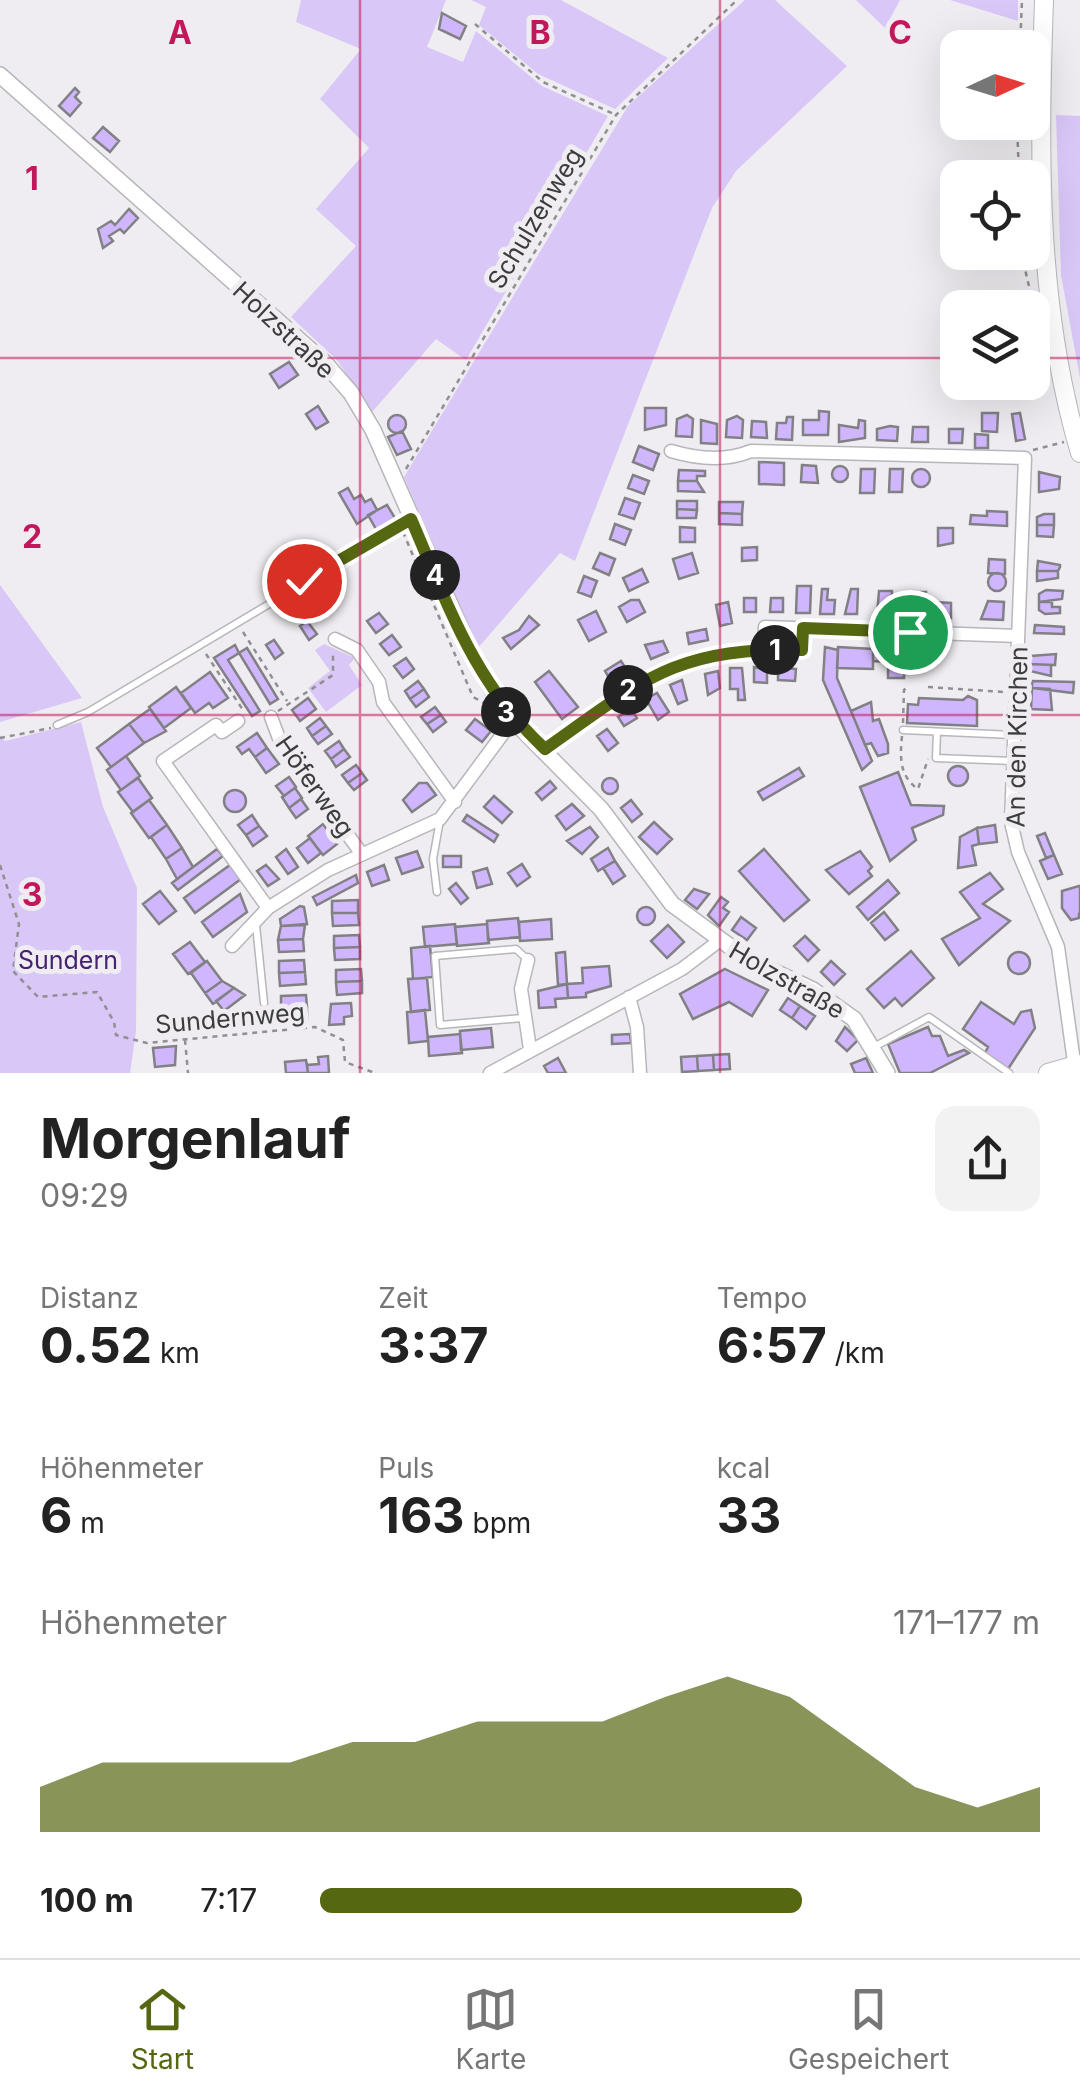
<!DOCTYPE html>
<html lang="de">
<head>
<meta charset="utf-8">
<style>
	body { margin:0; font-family:Inter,sans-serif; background:#f2f2f2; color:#222; height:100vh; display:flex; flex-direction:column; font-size:38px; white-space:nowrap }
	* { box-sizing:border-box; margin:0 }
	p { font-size:32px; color:#767676 }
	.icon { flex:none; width:55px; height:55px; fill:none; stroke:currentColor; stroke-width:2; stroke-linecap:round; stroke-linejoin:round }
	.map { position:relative; height:1073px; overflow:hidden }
	.panel { display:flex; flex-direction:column; background:#fff; flex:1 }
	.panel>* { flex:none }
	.needle { width:65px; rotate:86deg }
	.controls { position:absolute; left:940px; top:30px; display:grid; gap:20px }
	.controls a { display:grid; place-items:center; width:110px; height:110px; border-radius:20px; background:#fff; box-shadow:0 10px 40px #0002; font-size:50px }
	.pin { position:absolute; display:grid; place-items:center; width:85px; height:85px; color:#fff; margin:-42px; border:5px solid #fff; border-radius:50%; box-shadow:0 2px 10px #0007 }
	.km { position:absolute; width:50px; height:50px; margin:-25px; border-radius:50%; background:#222; color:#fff; font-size:28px; line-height:50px; text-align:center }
	.round { display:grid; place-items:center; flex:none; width:105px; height:105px; border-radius:20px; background:#f2f2f2 }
	.summary { display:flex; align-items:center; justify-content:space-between; height:170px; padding:0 40px }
	h1 { font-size:55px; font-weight:700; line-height:75px }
	.stats { display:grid; grid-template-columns:repeat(3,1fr); gap:15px; height:170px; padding:10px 40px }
	.stats div { display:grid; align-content:center }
	.stats b { font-size:50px; font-weight:700 }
	.stats small { font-size:28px; font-weight:400 }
	.stats p { font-size:28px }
	.chart { height:280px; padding:20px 40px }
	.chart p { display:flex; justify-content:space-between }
	.chart svg { width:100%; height:180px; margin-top:10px; fill:#566712; opacity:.7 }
	ul { padding:0 40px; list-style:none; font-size:32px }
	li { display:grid; grid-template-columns:160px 120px 1fr; align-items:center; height:75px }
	li i { height:25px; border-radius:12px; background:#566712 }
	.menu { display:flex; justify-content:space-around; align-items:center; height:140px; border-top:2px solid #e0e0e0; background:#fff; font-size:28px; color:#767676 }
	.menu a { display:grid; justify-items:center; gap:5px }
	.menu .current { color:#566712 }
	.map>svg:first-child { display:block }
</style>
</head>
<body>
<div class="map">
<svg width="1080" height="1073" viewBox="0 0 1080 1073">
	<rect width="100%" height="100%" fill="#efedf1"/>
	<!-- green -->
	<path fill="#d8c7f7" d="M301,0H446L427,47L463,62L476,31L542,86L608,116L466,360L436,339L372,412L337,360L291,317L356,246L316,209L369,148L320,99L361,49L296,22Z
		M471,0H561L668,58L615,109L538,74L479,25L486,7Z
		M745,0H775L847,66L736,171L712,208L575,561L560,553L478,648L404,477L628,106Z
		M856,0H900L885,28Z
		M950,0H1018V21Z
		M1056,115L1080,116V378L1061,275Z
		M0,585L82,698L0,722Z
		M324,644L355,658L349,665L362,685L326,712L308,688L330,671L315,650Z
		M81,722L103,807L137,888L136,1031L130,1073H0V735L5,741Z"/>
	<!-- building -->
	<path fill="#d0b7fd" stroke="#818084" stroke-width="2.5" d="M442,13L466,26L460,39L439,29Z
		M75,88L79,92L75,97L81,103L70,116L59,106Z
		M103,127L119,141L110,152L93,138Z
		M129,209L138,218L124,233L120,229L109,236L113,241L103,248L98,229L111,221L115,225Z
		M289,362L298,375L279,388L270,374Z
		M1001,382H1022L1024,392L1002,394Z
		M318,406L328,422L316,429L306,414Z
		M645,408H666V425L645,430Z
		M819,411L829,412L828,435H803V420H819Z
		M982,413H998L997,432L982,431Z
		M1020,413L1025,439L1016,441L1012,414Z
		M388 424a9 9 0 1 1 18 0a9 9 0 1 1-18 0Z
		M687,415L693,419L692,437L676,436L677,419Z
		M737,416L743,420L742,438L726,437L727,420Z
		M787,417H793L792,440L776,439L777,423H786Z
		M701,420L717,424V444L701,443Z
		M859,420L865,421V438L839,442V425L858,428Z
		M752,421L766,422L767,438L751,437Z
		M890,426L898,427L897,441L877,440V429Z
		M913,427H928V442H912Z
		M949,429H963L962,443H949Z
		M402,431L411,449L397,455L388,437Z
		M975,434L988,435V448H975Z
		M639,446L659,454L653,470L633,462Z
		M759,462L784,463V485L759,484Z
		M802,465L816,466L818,483L801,482Z
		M832 474a8 8 0 1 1 16 0a8 8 0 1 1-16 0Z
		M912 478a9 9 0 1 1 18 0a9 9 0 1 1-18 0Z
		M861,469H875L874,493H860Z
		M890,469H903L902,492H889Z
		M679,470L705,471V476H697V481H678Z
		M1039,472L1060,477L1059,489L1039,492Z
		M633,475L649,481L644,494L628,488Z
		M678,481H697L704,492L678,491Z
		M348,488L354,499L361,495L365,502L371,499L377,510L357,524L339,493Z
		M625,498L640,503L634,519L619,514Z
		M677,501H697V510L677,509Z
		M719,502H743L742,514L719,513Z
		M387,505L395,518L376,529L368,515Z
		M677,509L697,510L696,518H677Z
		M987,511L1007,512V526L970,524L971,515L987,516Z
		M719,513L742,514V525L719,524Z
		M1044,514H1054V525H1037V517Z
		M615,524L631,530L625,545L610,539Z
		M1037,525H1054L1053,537L1037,536Z
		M680,527L695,528V542H680Z
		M938,528H953V543L938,546Z
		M757,547V560L742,561V548Z
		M600,553L615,559L609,575L593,568Z
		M692,553L698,573L679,579L673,559Z
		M989,559L1005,560V574L988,573Z
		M1038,561L1060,565V567L1058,571H1037Z
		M642,569L648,582L629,591L623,578Z
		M1037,571H1058V578L1037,581Z
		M988 582a9 9 0 1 1 18 0a9 9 0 1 1-18 0Z
		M584,576L597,581L591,597L578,592Z
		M797,586H811L810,613H796Z
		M822,589H828L827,600H835L834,614H820Z
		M851,589H858L857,614H845Z
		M1046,590L1063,591L1062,599L1039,602V594Z
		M879,591H892L891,616L877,615Z
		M913,592H926V617H912Z
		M744,598H756V612H744Z
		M771,598H783V612H770Z
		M631,600H639L645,612L627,622L619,607Z
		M988,601L1004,602L1003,620L981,619Z
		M728,602L732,623L720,626L716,605Z
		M935,602L951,603V618H935Z
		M1039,602H1052V607H1060V613L1045,614L1039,610Z
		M596,611L606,632L589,641L578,620Z
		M379,613L388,624L376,633L367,621Z
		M529,616L539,625L511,649L503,638L519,630Z
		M307,621L317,634L309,640L300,626Z
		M1035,625L1064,627V634L1034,633Z
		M706,629L708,640L689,644L687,633Z
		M392,635L401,647L389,655L380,644Z
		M274,640L283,653L275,659L266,645Z
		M663,641L668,652L651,659L645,645Z
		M235,645L239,653L228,660L260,711L252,716L214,658Z
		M825,647L838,650L837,678L872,761L862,770L823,680Z
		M838,647L873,649V669L837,668Z
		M247,648L278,699L270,704L239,653Z
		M873,649H900V656H905L904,678H888V662L873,661Z
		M1056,654L1055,665L1028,664L1031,656Z
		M406,658L414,669L403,678L394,666Z
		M621,661L628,672L612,683L605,671Z
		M1028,664L1051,665V676L1030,671Z
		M754,667L767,670V683L754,682Z
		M730,668H742L745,700H738V689H730Z
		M778,668L796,669L795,681L778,680Z
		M549,671L578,707L562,719L535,682Z
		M718,671L720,688L708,695L705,674Z
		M210,672L228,698L213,708L209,703L195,713L181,693Z
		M682,680L687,700L678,704L670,685Z
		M418,681L424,689L410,699L405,691Z
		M1032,681L1074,682L1073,693L1032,688Z
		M176,687L191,708L164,728L149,707Z
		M1032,688L1050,689L1052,710L1031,709Z
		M424,689L429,697L416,707L410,699Z
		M657,693L669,712L658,720L646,699Z
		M968,696L977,700V726L907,723L908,704L918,705L919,698L963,700Z
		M308,698L316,709L300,721L292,710Z
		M871,702L873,721L879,719L888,744V753L878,756L871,743L865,745L851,711Z
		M435,707L441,715L427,724L421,717Z
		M150,709L166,731L144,743L129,724Z
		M631,709L637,718L624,726L618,717Z
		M441,715L446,722L433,732L427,724Z
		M320,718L326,726L312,736L307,728Z
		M475,719L491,731L482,742L466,730Z
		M129,724L144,743L111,767L97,748Z
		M326,726L332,734L318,744L312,736Z
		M607,729L618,743L608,751L597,736Z
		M257,733L267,748L255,757L249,749L242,754L237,747Z
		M339,741L344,749L331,759L325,751Z
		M267,748L279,764L266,773L255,757Z
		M344,749L350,757L336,767L331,759Z
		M126,756L140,776L121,790L107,770Z
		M356,765L362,773L348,783L342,775Z
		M948 776a10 10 0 1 1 20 0a10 10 0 1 1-20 0Z
		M799,768L804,776L763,800L758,792Z
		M898,772L911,805L944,806L943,815L912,828L916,840L890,861L860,787Z
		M362,773L367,780L354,790L348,783Z
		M289,777L296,787L284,796L276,786Z
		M138,778L152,798L133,812L118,792Z
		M602 786a8 8 0 1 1 16 0a8 8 0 1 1-16 0Z
		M550,781L556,788L542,800L536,793Z
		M419,783H427L436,795L412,812L403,800Z
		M295,788L302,798L289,808L282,797Z
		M224 801a11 11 0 1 1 22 0a11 11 0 1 1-22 0Z
		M494,796L512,812L502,823L484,807Z
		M301,799L308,809L296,818L289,808Z
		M149,800L167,825L149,838L131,813Z
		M631,800L642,814L632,822L621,808Z
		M572,804L584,816L566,830L556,816Z
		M252,815L259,826L246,835L238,825Z
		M467,815L498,835L494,842L463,821Z
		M654,822L672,839L657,854L639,837Z
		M323,824L337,844L323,855L308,836Z
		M167,825L182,848L166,859L151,837Z
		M995,825L997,842L979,844L977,828Z
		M259,826L267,836L253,846L246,835Z
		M590,827L598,837L582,854L567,841Z
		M977,828L979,844L972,846L976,865L958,868L960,837Z
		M1045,833L1054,855L1046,858L1037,836Z
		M310,838L321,853L308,863L297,848Z
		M182,848L193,867L177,879L166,859Z
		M608,848L615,861L598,871L591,859Z
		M217,849L223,856L178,890L172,883Z
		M286,849L298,867L288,874L276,857Z
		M764,849L809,900L784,921L739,871Z
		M417,851L423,867L402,874L396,858Z
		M860,851L872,867L868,871L872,876L849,894L826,870Z
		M1054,855L1062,874L1048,879L1040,861Z
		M443,856H461V867H443Z
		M615,861L625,876L613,884L603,868Z
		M522,864L530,877L517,886L508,873Z
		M230,865L241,879L195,913L184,898Z
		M266,865L279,879L268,886L257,871Z
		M384,865L389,880L372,886L367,872Z
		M487,868L492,884L477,888L473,872Z
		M990,873L1003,889L983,904L1010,921L959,965L942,939L980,918L960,892Z
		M356,875L358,883L317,905L313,897Z
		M888,880L899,893L868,920L857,907Z
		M456,883L468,898L461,904L449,889Z
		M1079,886H1080V914H1079V918L1071,920L1062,908V891Z
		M694,889L709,894L697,909L685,900Z
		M160,891L176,911L159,924L143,904Z
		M240,894L247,912L213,937L202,922Z
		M721,897L728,902L723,908L729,912L719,926L708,915Z
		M358,900V913H332V901Z
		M300,906L304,907L307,924L281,926L280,919Z
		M637 916a9 9 0 1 1 18 0a9 9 0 1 1-18 0Z
		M884,912L898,930L885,940L871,923Z
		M332,913H358L359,925L333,926Z
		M741,917L756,928L747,940L732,930Z
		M518,918L520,937L488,940L487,921Z
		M551,919L552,939L520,941L519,922Z
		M455,924L457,944L425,947L423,927Z
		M487,924L489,943L457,946L455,927Z
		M305,925L303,939L278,940L281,926Z
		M668,925L684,942L667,958L651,941Z
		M359,935L360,947L334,948V936Z
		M805,936L819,950L808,961L794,946Z
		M303,939L304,951L279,952L278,940Z
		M190,942L205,962L188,974L173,954Z
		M430,946L433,977L413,979L411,948Z
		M360,947V959L335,960L334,948Z
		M911,951L934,978L902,1006L895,998L884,1008L867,989Z
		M565,952L567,984L558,985L556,953Z
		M1008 963a11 11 0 1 1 22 0a11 11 0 1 1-22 0Z
		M304,960L305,972L279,973V961Z
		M207,961L222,981L205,993L191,973Z
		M831,961L845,974L834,985L821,972Z
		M609,966L611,986L586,993V997L568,998L567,984L583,983L582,968Z
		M361,969L362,981L336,982V970Z
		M725,969L768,990L752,1016L729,1002L693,1019L680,994Z
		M305,972L306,984L280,986L279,973Z
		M427,978L430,1010L411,1012L408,979Z
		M222,981L234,988L213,1004L205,993Z
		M362,981V993L337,995L336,982Z
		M567,984L568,998L555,999L556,1007L539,1008L538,991Z
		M234,988L245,995L224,1011L216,1001Z
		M306,995L307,1007L281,1008V996Z
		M788,998L800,1006L792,1018L780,1010Z
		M981,1002L1014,1024L1021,1012L1031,1010L1035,1028L1008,1069L985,1053L988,1047L963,1029Z
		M351,1003L352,1016L344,1017V1024L329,1025L331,1004Z
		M800,1006L815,1016L806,1029L792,1018Z
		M307,1007V1019L282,1020L281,1008Z
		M425,1010L428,1041L409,1043L407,1012Z
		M845,1027L858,1040L847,1051L836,1041Z
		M928,1027L932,1036H940L948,1056L964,1050L969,1053L930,1073H900L888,1044Z
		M491,1028L493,1047L461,1050L460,1031Z
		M460,1034L462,1053L429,1056L428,1037Z
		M630,1034L631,1043L612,1044V1035Z
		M176,1046L175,1065L155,1067L153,1048Z
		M729,1054L730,1069L714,1070L713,1055Z
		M713,1055L714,1070L698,1071L697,1056Z
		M328,1056L329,1073H308L307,1065L319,1064L318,1057Z
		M697,1056L698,1071L682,1072L681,1057Z
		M558,1058L566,1073H548L544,1066Z
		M866,1058L873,1073H855L851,1064Z
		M306,1060L308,1073H286L285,1062Z"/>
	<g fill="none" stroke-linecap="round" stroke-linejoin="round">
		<defs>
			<path id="service" d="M57,725L88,712L410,520
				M903,730L1013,735
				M937,732L936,758L1013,761
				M437,892L433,859L440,820
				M256,925L264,1003
				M523,1018L440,1025L435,956L516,949L527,959
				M874,1047L929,1017L1009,1073"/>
			<path id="minor" d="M671,451C698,459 725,462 751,451L1025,458L1011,822L1018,852L1058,947L1075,1069
				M335,639L357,650L379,682L383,702L455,802
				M764,649L765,627L1018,636
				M271,717L280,741L361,853
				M238,721L222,732L216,725L163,761L268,908
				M545,749C640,682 679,647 802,650L803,629
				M232,946L268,908L328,870L440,819L513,720
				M528,960L521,989L530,1049
				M629,997L637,1027L640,1073
				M490,1073L682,969L719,941"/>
			<path id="tertiary" d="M0,75L325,363L351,393L373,430L474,659L507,714L601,809L672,904L747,959L813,990L854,1019L887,1073"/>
			<path id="secondary" d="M1044,0C1039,152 1036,305 1080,453
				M1048,1073L1080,1064"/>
		</defs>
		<!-- service casing -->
		<use href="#service" stroke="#b7b6ba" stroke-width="9"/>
		<!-- minor casing -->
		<use href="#minor" stroke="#b7b6ba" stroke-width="15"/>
		<!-- tertiary casing -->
		<use href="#tertiary" stroke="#b7b6ba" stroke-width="18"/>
		<!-- secondary casing -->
		<use href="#secondary" stroke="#b7b6ba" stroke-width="20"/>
		<!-- path -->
		<path stroke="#908f91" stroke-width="2.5" stroke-dasharray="5 5" stroke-linecap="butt" d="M475,24L543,82L614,114
			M1020,48L1022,0
			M1017,122L1019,178
			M1021,252L1038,325
			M1033,450L1064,442
			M406,469L616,115L737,0
			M403,532L473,697L488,705
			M243,632L287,701
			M206,654L243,710
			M928,687L1004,692
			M278,711L333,675V651
			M903,723L904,690L908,686
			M902,736C900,757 899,776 918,789L928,759
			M0,738L51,728
			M0,865L19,924L13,971L38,997L97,992L114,1022L116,1035L147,1043L315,1027L343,1040L345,1062L375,1073
			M264,1011L265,1028
			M185,1040L188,1073"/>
		<!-- service -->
		<use href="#service" stroke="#fff" stroke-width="6"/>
		<!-- minor -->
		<use href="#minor" stroke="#fff" stroke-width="12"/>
		<!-- tertiary -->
		<use href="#tertiary" stroke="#fff" stroke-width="15"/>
		<!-- secondary -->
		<use href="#secondary" stroke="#fff" stroke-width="18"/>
	</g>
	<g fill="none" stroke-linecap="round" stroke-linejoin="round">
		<defs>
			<path id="route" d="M304,581L411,519C449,607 474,683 545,749C643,680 675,647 802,650L803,628L910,632"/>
		</defs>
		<!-- route casing -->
		<use href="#route" stroke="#fff" stroke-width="20"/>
		<!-- route -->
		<use href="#route" stroke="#566712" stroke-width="12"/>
	</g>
	<!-- grid -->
	<path fill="none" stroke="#c2185b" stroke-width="2.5" stroke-opacity="0.55" d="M360,0V1073M720,0V1073M0,358H958M1032,358H1080M0,715H1080"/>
	<g text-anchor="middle" stroke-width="10" stroke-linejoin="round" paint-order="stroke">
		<!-- street labels -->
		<g font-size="25" fill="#3c3c3d" stroke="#efedf1">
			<text transform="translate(535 218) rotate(-59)" y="9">Schulzenweg</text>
			<text transform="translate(284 330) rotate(43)" y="9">Holzstraße</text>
			<text transform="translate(1017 737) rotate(-89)" y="9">An den Kirchen</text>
			<text transform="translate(315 786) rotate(55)" y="9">Höferweg</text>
			<text transform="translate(787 980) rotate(30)" y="9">Holzstraße</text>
			<text transform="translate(230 1018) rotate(-5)" y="9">Sundernweg</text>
		</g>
		<!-- park labels -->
		<g font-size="25" fill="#462271" stroke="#efedf1">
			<text x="68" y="969">Sundern</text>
		</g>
	</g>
	<g font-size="32" text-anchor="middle" font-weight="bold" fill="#c2185b" stroke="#efedf1" stroke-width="10" stroke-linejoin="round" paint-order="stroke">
		<text x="180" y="44">A</text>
		<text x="540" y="44">B</text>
		<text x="900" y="44">C</text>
		<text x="32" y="190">1</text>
		<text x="32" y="548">2</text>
		<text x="32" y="906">3</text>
	</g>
</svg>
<div class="controls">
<a><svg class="needle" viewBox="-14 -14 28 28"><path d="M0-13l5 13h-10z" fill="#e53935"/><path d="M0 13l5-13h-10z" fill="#767676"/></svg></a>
<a><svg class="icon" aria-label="locate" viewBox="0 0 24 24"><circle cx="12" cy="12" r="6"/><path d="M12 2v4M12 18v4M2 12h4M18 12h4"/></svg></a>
<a><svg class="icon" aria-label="layers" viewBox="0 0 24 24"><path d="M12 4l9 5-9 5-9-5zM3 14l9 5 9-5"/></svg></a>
</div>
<div class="pin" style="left:910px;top:632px;background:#1e9e55"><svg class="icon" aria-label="arrive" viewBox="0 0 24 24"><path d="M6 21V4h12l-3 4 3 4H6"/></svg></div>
<div class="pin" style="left:304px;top:581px;background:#d93025"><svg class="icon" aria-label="check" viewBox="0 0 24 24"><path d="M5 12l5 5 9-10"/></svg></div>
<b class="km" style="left:775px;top:650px">1</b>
<b class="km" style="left:628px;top:690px">2</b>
<b class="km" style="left:506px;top:712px">3</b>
<b class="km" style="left:435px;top:575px">4</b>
</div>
<section class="panel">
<div class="summary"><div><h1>Morgenlauf</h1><p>09:29</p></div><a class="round"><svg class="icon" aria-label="share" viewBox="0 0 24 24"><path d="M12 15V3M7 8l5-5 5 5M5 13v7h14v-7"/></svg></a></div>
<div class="stats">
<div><p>Distanz</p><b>0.52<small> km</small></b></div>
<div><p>Zeit</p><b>3:37</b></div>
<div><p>Tempo</p><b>6:57<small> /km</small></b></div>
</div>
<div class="stats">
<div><p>Höhenmeter</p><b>6<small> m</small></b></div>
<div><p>Puls</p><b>163<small> bpm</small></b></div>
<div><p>kcal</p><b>33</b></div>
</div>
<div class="chart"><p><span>Höhenmeter</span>171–177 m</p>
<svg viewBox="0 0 160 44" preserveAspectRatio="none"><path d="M0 44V33L10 27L20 27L30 27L40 27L50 22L60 22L70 17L80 17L90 17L100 11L110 6L120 11L130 22L140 33L150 38L160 33V44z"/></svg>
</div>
<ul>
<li><b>100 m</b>7:17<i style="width:67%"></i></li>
</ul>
</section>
<nav class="menu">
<a class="current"><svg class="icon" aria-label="home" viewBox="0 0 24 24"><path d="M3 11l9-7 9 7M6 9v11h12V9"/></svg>Start</a>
<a><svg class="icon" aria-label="map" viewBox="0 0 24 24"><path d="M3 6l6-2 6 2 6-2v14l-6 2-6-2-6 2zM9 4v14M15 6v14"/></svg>Karte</a>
<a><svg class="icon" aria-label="saved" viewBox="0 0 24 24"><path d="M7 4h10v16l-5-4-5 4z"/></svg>Gespeichert</a>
</nav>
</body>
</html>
